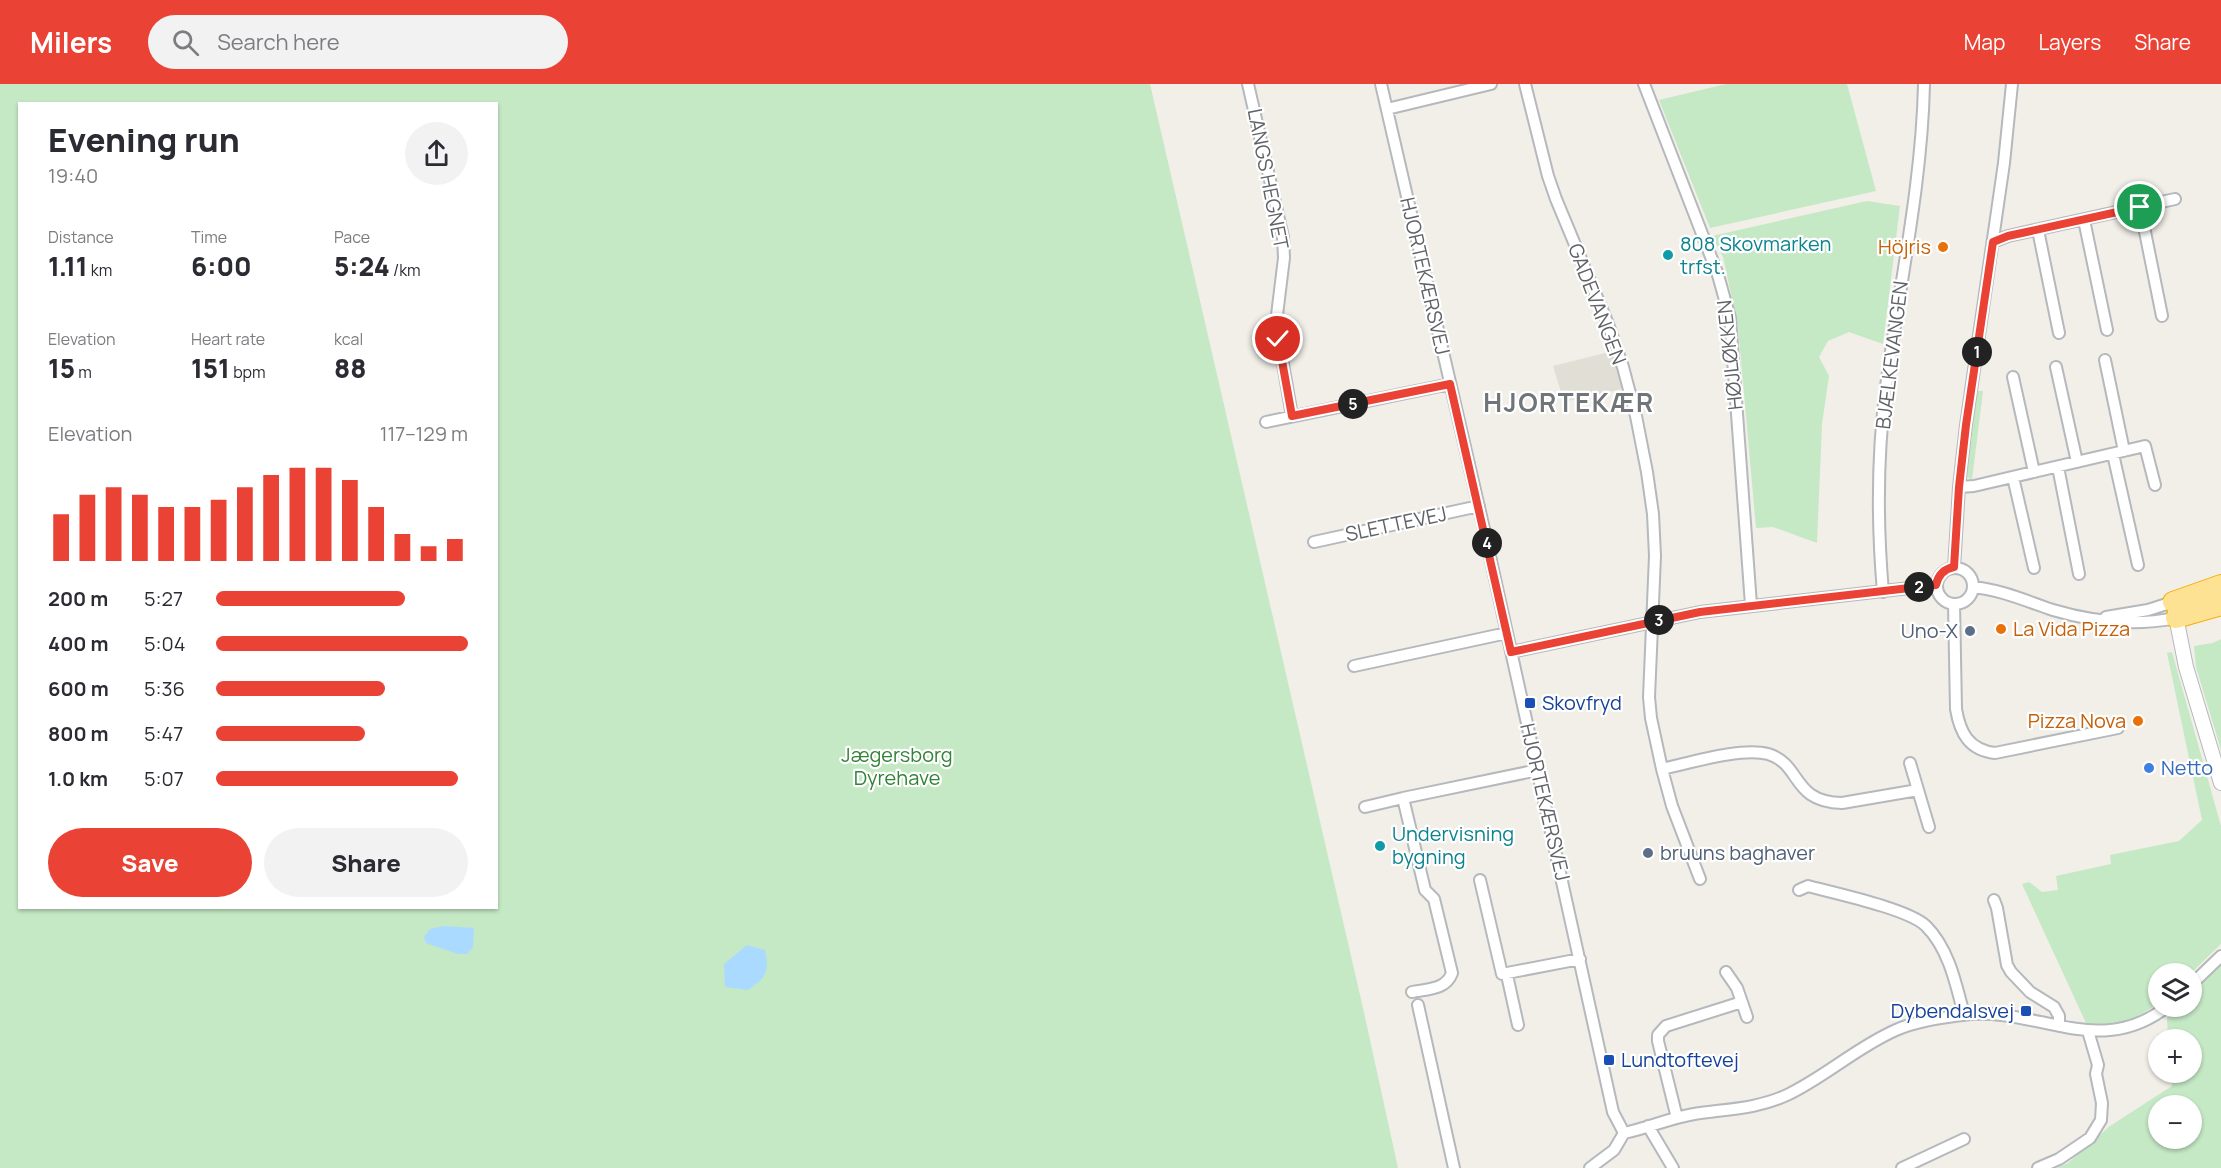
<!DOCTYPE html>
<html lang="en">
<head>
<meta charset="utf-8">
<style>
	body { margin:0; font-family:Manrope,sans-serif; background:#f2f2f3; color:#2b2b33; height:100vh; display:flex; flex-direction:column; font-size:22px; white-space:nowrap }
	* { box-sizing:border-box; margin:0 }
	p { font-size:20px; color:#7c7c81 }
	.icon { flex:none; width:33px; height:33px; fill:none; stroke:currentColor; stroke-width:2; stroke-linecap:round; stroke-linejoin:round }
	.map { position:relative; flex:1; overflow:hidden }
	.drawer { position:absolute; left:18px; top:18px; width:480px; height:807px; display:flex; flex-direction:column; background:#fff; border-radius:0px; box-shadow:0 2px 4px #0004 }
	.drawer>* { flex:none }
	.controls { position:absolute; left:2148px; top:879px; display:grid; gap:12px }
	.controls a { display:grid; place-items:center; width:54px; height:54px; border-radius:50%; background:#fff; box-shadow:0 2px 4px #0004; font-size:30px }
	.pin { position:absolute; display:grid; place-items:center; width:51px; height:51px; color:#fff; margin:-26px; border:3px solid #fff; border-radius:50%; box-shadow:0 2px 6px #0007 }
	.km { position:absolute; width:30px; height:30px; margin:-15px; border-radius:50%; background:#222; color:#fff; font-size:16px; line-height:30px; text-align:center }
	.round { display:grid; place-items:center; flex:none; width:63px; height:63px; border-radius:32px; background:#f2f2f3 }
	.head { display:flex; align-items:center; justify-content:space-between; height:102px; padding:0 30px }
	h1 { font-size:33px; font-weight:800; line-height:45px }
	.figures { display:grid; grid-template-columns:repeat(3,1fr); gap:9px; height:102px; padding:6px 30px }
	.figures div { display:grid; align-content:center }
	.figures b { font-size:26px; font-weight:800 }
	.figures small { font-size:16px; font-weight:400 }
	.figures p { font-size:16px }
	.chart { height:168px; padding:12px 30px }
	.chart p { display:flex; justify-content:space-between }
	.chart svg { width:100%; height:108px; margin-top:6px; stroke:#ea4335; stroke-width:6 }
	.button { display:flex; gap:12px; margin-top:auto; padding:12px 30px }
	.button a { flex:1; height:69px; border-radius:36px; background:#ea4335; color:#fff; font-size:24px; font-weight:800; line-height:69px; text-align:center }
	.button a+a { background:#f2f2f3; color:#2b2b33 }
	ul { padding:0 30px; list-style:none; font-size:20px }
	li { display:grid; grid-template-columns:96px 72px 1fr; align-items:center; height:45px }
	li i { height:15px; border-radius:8px; background:#ea4335 }
	header { display:flex; align-items:center; gap:36px; box-sizing:border-box; height:84px; padding:0 30px; background:#ea4335; color:#fff }
	header strong { font-size:28px }
	nav { display:flex; gap:33px; margin-inline-start:auto; font-size:21px }
	.search { width:420px; height:54px; background:#f2f2f3; display:flex; align-items:center; gap:15px; box-sizing:border-box; padding:0 21px; border-radius:33px; color:#7c7c81; font-size:22px }
	.map>svg:first-child { display:block }
</style>
</head>
<body>
<header>
<strong>Milers</strong>
<div class="search"><svg class="icon" aria-label="search" viewBox="0 0 24 24"><circle cx="10" cy="10" r="6"/><path d="M15 15l6 6"/></svg>Search here</div>
<nav><a>Map</a><a>Layers</a><a>Share</a></nav>
</header>
<div class="map">
<svg width="2221" height="1084" viewBox="0 0 2221 1084">
	<rect width="100%" height="100%" fill="#f1efe8"/>
	<!-- education -->
	<path fill="#e1ded6" d="M1613,267L1622,305L1564,318L1553,282Z"/>
	<!-- green -->
	<path fill="#c5e8c5" fill-rule="evenodd" d="M0,0H1150L1363,924L1398,1084H0ZM20,20H496V824H20Z
		M1726,0H1847L1876,107L1710,144L1659,16Z
		M1867,117L1900,122L1883,260L1849,248L1828,257L1819,273L1829,292L1822,340L1817,459L1773,443L1756,444L1738,242L1723,173L1712,152Z
		M1977,307H1983L1972,396L1967,393Z
		M2221,555V666L2196,583L2194,562L2213,559Z
		M2172,568L2221,742V860L2191,889L2158,890V919C2133,938 2118,942 2086,939L2022,800L2029,798L2042,808L2058,806L2056,792L2111,780L2110,771L2179,757L2202,736L2167,569Z
		M2221,881V1084H2057L2068,1079L2110,1042L2172,1002L2171,989L2192,988V956L2168,955L2167,934L2179,923L2192,922V907ZM2158,1022H2192V1054H2158Z"/>
	<!-- water -->
	<path fill="#aadaff" d="M444,842L474,844L473,863L467,870H458L426,859L424,853L430,845Z
		M747,861L765,866C770,888 766,894 748,906L725,903L724,880Z"/>
	<g fill="none" stroke-linecap="round" stroke-linejoin="round">
		<defs>
			<path id="minor" d="M1248,0L1283,153L1284,174L1276,239L1292,332
				M1381,0L1484,445L1613,1028L1624,1049
				M1525,0L1548,92L1556,115L1608,240L1623,283L1636,332L1647,388L1653,430L1655,472L1649,613L1651,634L1662,685L1672,722L1700,795
				M1644,0L1718,191L1730,234L1751,521
				M1387,25L1491,0
				M2140,123L2162,232
				M2084,136L2107,246
				M2038,146L2059,249
				M1993,158L2008,152L2175,115
				M2105,276L2124,367
				M2056,283L2077,378
				M2013,293L2034,388
				M1266,338L1450,300
				M2113,370L2138,481
				M2058,383L2079,490
				M2013,393L2034,484
				M1959,403L1974,402L2145,362L2155,401
				M1314,458L1479,422
				M1937 502a18 18 0 1 1 36 0a18 18 0 1 1-36 0Z
				M1954,484L1959,403L1966,341L2004,79L2012,0
				M1973,503C2002,506 2026,517 2053,526C2093,538 2136,542 2176,534
				M1883,508C1877,439 1877,371 1886,303C1899,203 1922,100 1924,0
				M1954,520L1956,625C1960,649 1969,666 1995,669L2118,644
				M2106,533L2148,526L2173,518
				M1511,568L1700,528L1936,501
				M1354,582L1507,549
				M1910,679L1929,743
				M1662,685C1690,679 1741,663 1768,670C1802,680 1791,718 1842,719L1918,706
				M1365,723L1403,714
				M1480,796L1502,890L1580,875
				M1799,806L1808,802C1834,809 1909,825 1926,842C1949,865 1956,900 1964,931
				M1994,816L1997,824L2007,881L2011,888L2030,908L2054,923L2059,932V942
				M1726,888L1737,904L1747,933
				M1507,891L1518,941
				M2192,900L2221,872
				M1412,908C1427,905 1446,906 1452,889L1434,815L1425,806L1403,714L1538,686
				M1418,921L1454,1084
				M1677,1034L1658,957V951L1666,942L1742,918
				M1648,1042L1673,1084
				M1624,1049C1648,1044 1670,1034 1694,1030C1726,1025 1757,1025 1787,1011C1825,993 1857,963 1896,946C1916,937 1940,934 1962,931C2037,921 2098,977 2168,922
				M1590,1084L1614,1066L1624,1049
				M1902,1084L1964,1055
				M2038,1084L2059,1075L2090,1054L2101,1036L2102,1019L2096,990L2098,981L2088,947"/>
			<path id="tertiary" d="M2175,528L2186,583L2221,699"/>
			<path id="motorway" d="M2173,518L2221,501
				M2176,534L2221,521"/>
		</defs>
		<!-- minor casing -->
		<use href="#minor" stroke="#b5b8bc" stroke-width="14"/>
		<!-- tertiary casing -->
		<use href="#tertiary" stroke="#b5b8bc" stroke-width="16"/>
		<!-- motorway casing -->
		<use href="#motorway" stroke="#f9ab00" stroke-width="22"/>
		<!-- minor -->
		<use href="#minor" stroke="#fff" stroke-width="10"/>
		<!-- tertiary -->
		<use href="#tertiary" stroke="#fff" stroke-width="14"/>
		<!-- motorway -->
		<use href="#motorway" stroke="#fde293" stroke-width="20"/>
	</g>
	<g fill="none" stroke-linecap="round" stroke-linejoin="round">
		<defs>
			<path id="route" d="M1278,255L1292,332L1450,300L1511,568L1700,528L1936,501C1938,491 1944,485 1954,483L1959,403L1966,341L1993,158L2008,152L2140,123"/>
		</defs>
		<!-- route casing -->
		<use href="#route" stroke="#fff" stroke-width="12"/>
		<!-- route -->
		<use href="#route" stroke="#ea4335" stroke-width="8"/>
	</g>
	<!-- markers -->
	<g fill="#e8710a" stroke="#fff" stroke-width="2">
		<circle cx="1943" cy="163" r="6"/>
		<circle cx="2001" cy="545" r="6"/>
		<circle cx="2138" cy="637" r="6"/>
	</g>
	<g fill="#0f9aa8" stroke="#fff" stroke-width="2">
		<circle cx="1668" cy="171" r="6"/>
		<circle cx="1380" cy="762" r="6"/>
	</g>
	<g fill="#5c6f8a" stroke="#fff" stroke-width="2">
		<circle cx="1970" cy="547" r="6"/>
		<circle cx="1648" cy="769" r="6"/>
	</g>
	<g fill="#1a4fb4" stroke="#fff" stroke-width="2">
		<rect x="1524" y="613" width="12" height="12" rx="3"/>
		<rect x="2020" y="921" width="12" height="12" rx="3"/>
		<rect x="1603" y="970" width="12" height="12" rx="3"/>
	</g>
	<circle fill="#3f7fe0" stroke="#fff" stroke-width="2" cx="2149" cy="684" r="6"/>
	<g text-anchor="middle" stroke-width="4.5" stroke-linejoin="round" paint-order="stroke">
		<!-- street labels -->
		<g font-size="20" fill="#5f6368" stroke="#fff">
			<text transform="translate(1268 95) rotate(79)" y="7">LANGS HEGNET</text>
			<text transform="translate(1425 192) rotate(77)" y="7">HJORTEKÆRSVEJ</text>
			<text transform="translate(1597 220) rotate(69)" y="7">GADEVANGEN</text>
			<text transform="translate(1730 271) rotate(-96)" y="7">HØJLØKKEN</text>
			<text transform="translate(1892 271) rotate(-83)" y="7">BJÆLKEVANGEN</text>
			<text transform="translate(1396 440) rotate(-12)" y="7">SLETTEVEJ</text>
			<text transform="translate(1545 718) rotate(77)" y="7">HJORTEKÆRSVEJ</text>
		</g>
		<!-- culture labels -->
		<g font-size="20" fill="#0d838f" stroke="#fff" text-anchor="start">
			<text x="1680" y="167">808 Skovmarken<tspan x="1680" dy="23">trfst.</tspan></text>
			<text x="1392" y="757">Undervisning<tspan x="1392" dy="23">bygning</tspan></text>
		</g>
		<!-- food labels -->
		<g font-size="20" fill="#c56008" stroke="#fff" text-anchor="end">
			<text x="1931" y="170">Höjris</text>
			<text x="2013" y="552" text-anchor="start">La Vida Pizza</text>
			<text x="2126" y="644">Pizza Nova</text>
		</g>
		<!-- service labels -->
		<g font-size="20" fill="#4e5e75" stroke="#fff" text-anchor="end">
			<text x="1958" y="554">Uno-X</text>
			<text x="1660" y="776" text-anchor="start">bruuns baghaver</text>
		</g>
		<!-- transit labels -->
		<g font-size="20" fill="#164399" stroke="#fff" text-anchor="start">
			<text x="1542" y="626">Skovfryd</text>
			<text x="2014" y="934" text-anchor="end">Dybendalsvej</text>
			<text x="1621" y="983">Lundtoftevej</text>
		</g>
		<!-- park labels -->
		<g font-size="20" fill="#348238" stroke="#fff">
			<text x="897" y="678">Jægersborg<tspan x="897" dy="23">Dyrehave</tspan></text>
		</g>
		<!-- shop labels -->
		<g font-size="20" fill="#366cbe" stroke="#fff" text-anchor="start">
			<text x="2161" y="691">Netto</text>
		</g>
		<!-- district labels -->
		<g font-size="26" font-weight="bold" letter-spacing="1.5" fill="#70757a" stroke="#fff">
			<text x="1569" y="328">HJORTEKÆR</text>
		</g>
	</g>
</svg>
<div class="controls">
<a><svg class="icon" aria-label="layers" viewBox="0 0 24 24"><path d="M12 4l9 5-9 5-9-5zM3 14l9 5 9-5"/></svg></a>
<a>+</a>
<a>−</a>
</div>
<div class="pin" style="left:2140px;top:123px;background:#1e9e55"><svg class="icon" aria-label="arrive" viewBox="0 0 24 24"><path d="M6 21V4h12l-3 4 3 4H6"/></svg></div>
<div class="pin" style="left:1278px;top:255px;background:#d93025"><svg class="icon" aria-label="check" viewBox="0 0 24 24"><path d="M5 12l5 5 9-10"/></svg></div>
<b class="km" style="left:1977px;top:268px">1</b>
<b class="km" style="left:1919px;top:503px">2</b>
<b class="km" style="left:1659px;top:536px">3</b>
<b class="km" style="left:1487px;top:459px">4</b>
<b class="km" style="left:1353px;top:320px">5</b>
<section class="drawer">
<div class="head"><div><h1>Evening run</h1><p>19:40</p></div><a class="round"><svg class="icon" aria-label="share" viewBox="0 0 24 24"><path d="M12 15V3M7 8l5-5 5 5M5 13v7h14v-7"/></svg></a></div>
<div class="figures">
<div><p>Distance</p><b>1.11<small> km</small></b></div>
<div><p>Time</p><b>6:00</b></div>
<div><p>Pace</p><b>5:24<small> /km</small></b></div>
</div>
<div class="figures">
<div><p>Elevation</p><b>15<small> m</small></b></div>
<div><p>Heart rate</p><b>151<small> bpm</small></b></div>
<div><p>kcal</p><b>88</b></div>
</div>
<div class="chart"><p><span>Elevation</span>117–129 m</p>
<svg viewBox="0 0 160 44" preserveAspectRatio="none"><path d="M5 44V25M15 44V17M25 44V14M35 44V17M45 44V22M55 44V22M65 44V19M75 44V14M85 44V9M95 44V6M105 44V6M115 44V11M125 44V22M135 44V33M145 44V38M155 44V35"/></svg>
</div>
<ul>
<li><b>200 m</b>5:27<i style="width:75%"></i></li>
<li><b>400 m</b>5:04<i style="width:100%"></i></li>
<li><b>600 m</b>5:36<i style="width:67%"></i></li>
<li><b>800 m</b>5:47<i style="width:59%"></i></li>
<li><b>1.0 km</b>5:07<i style="width:96%"></i></li>
</ul>
<div class="button"><a>Save</a><a>Share</a></div>
</section>
</div>
</body>
</html>
